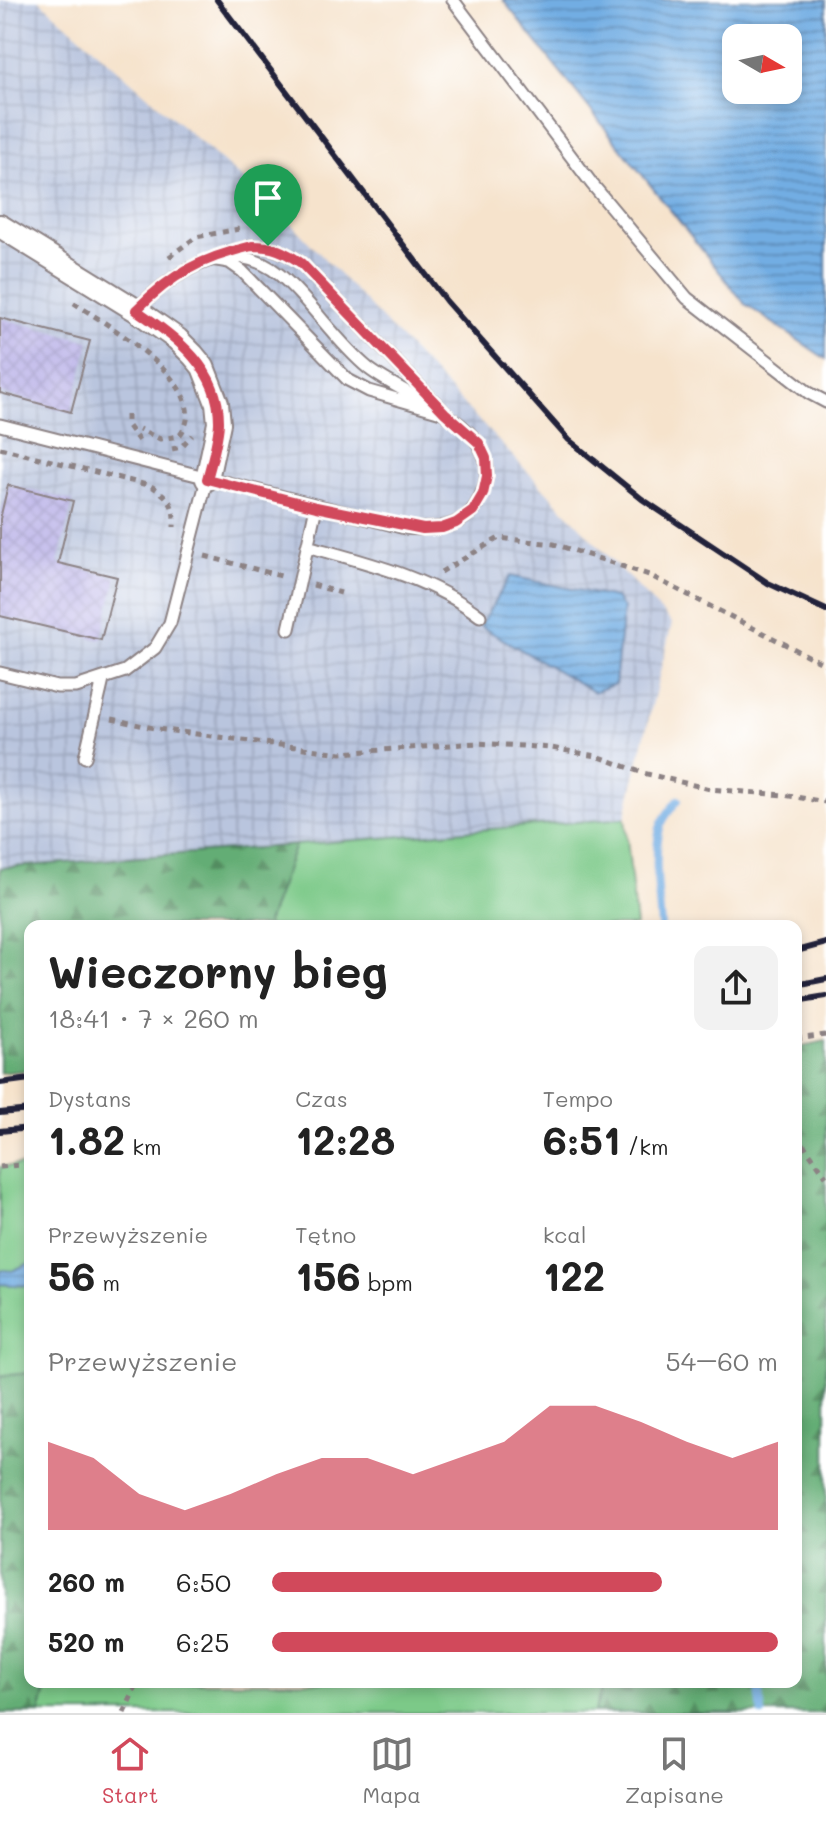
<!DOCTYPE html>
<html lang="pl">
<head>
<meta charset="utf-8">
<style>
	body { margin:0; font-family:Mali,sans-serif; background:#f2f2f2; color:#222; height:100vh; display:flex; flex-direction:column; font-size:30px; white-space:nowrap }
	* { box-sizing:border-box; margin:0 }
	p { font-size:26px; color:#767676 }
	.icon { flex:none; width:44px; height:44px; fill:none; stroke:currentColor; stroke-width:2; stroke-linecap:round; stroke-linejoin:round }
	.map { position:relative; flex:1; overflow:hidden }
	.details { position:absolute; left:24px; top:920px; width:778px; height:768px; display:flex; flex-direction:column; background:#fff; border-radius:16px; box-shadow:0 4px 12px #0003 }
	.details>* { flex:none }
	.needle { width:52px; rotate:99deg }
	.buttons { position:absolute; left:722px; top:24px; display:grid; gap:16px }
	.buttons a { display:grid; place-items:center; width:80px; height:80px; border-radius:16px; background:#fff; box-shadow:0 4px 12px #0003; font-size:40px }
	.pin { position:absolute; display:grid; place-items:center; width:68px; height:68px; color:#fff; margin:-82px -34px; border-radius:50% 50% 50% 0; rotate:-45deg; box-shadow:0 0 8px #0007 }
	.pin .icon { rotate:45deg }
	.round { display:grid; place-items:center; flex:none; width:84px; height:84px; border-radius:16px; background:#f2f2f2 }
	.headline { display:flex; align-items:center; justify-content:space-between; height:136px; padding:0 24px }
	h1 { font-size:44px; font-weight:800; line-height:60px }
	.metrics { display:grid; grid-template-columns:repeat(3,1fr); gap:12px; height:136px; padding:8px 24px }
	.metrics div { display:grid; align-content:center }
	.metrics b { font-size:40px; font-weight:800 }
	.metrics small { font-size:22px; font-weight:400 }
	.metrics p { font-size:22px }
	.chart { height:224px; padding:16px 24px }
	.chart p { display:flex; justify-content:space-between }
	.chart svg { width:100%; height:144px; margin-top:8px; fill:#d1495b; opacity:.7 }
	ul { padding:0 24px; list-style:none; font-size:26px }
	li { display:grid; grid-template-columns:128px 96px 1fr; align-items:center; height:60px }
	li i { height:20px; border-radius:10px; background:#d1495b }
	.tab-bar { display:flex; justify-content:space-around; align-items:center; height:112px; border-top:2px solid #e0e0e0; background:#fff; font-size:22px; color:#767676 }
	.tab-bar a { display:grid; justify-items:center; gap:4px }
	.tab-bar .active { color:#d1495b }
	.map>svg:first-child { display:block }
</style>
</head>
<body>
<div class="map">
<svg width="826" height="1713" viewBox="0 0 826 1713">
	<defs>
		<pattern id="industrial-grid" width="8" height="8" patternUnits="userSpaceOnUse" patternTransform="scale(2)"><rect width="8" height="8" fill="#b9c5de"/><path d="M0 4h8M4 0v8" fill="none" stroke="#9fa9bf"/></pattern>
		<pattern id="forest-firs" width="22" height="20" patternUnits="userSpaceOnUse" patternTransform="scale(2)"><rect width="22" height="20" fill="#64ad74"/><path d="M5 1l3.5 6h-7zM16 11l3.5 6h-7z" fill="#528c60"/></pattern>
		<pattern id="water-rules" width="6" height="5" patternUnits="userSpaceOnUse" patternTransform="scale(2)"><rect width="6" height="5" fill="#72ade3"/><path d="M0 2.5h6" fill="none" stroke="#5d8cb9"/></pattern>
		<pattern id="building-cross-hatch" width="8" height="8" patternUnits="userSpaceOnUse" patternTransform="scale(2)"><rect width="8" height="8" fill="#b7afe7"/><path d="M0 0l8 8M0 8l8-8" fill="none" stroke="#9d96c7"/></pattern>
	</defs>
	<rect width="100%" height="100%" fill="#fff"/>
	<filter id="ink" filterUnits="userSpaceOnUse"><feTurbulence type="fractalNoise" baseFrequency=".0125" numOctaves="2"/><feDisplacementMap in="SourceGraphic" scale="16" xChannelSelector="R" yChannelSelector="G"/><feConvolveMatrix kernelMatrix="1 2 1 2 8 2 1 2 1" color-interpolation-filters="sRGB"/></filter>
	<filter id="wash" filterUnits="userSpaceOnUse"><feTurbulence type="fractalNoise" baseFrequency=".006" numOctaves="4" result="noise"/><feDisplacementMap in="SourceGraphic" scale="32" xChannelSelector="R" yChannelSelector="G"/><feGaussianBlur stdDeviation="1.8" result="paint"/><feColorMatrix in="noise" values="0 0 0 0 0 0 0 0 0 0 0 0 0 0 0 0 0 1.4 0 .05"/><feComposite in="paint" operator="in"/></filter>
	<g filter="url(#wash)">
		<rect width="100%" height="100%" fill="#f6e3cc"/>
		<!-- industrial -->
		<path fill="url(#industrial-grid)" d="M0,0H39L280,212L672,623L625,818L0,868Z"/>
		<!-- green -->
		<path fill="#7bc988" stroke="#4e7662" stroke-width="2" d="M625,818L636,926H266L295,845Z
			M30,1164V1263L12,1271L0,1270V1167Z
			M0,1284L30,1286V1373L0,1376Z
			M48,1682H604L594,1713H40Z"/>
		<!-- forest -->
		<path fill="url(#forest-firs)" stroke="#436858" stroke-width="2" d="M295,845L266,926H30V1070L0,1073V868Z
			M826,1041V1713H594L604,1682H796V1047Z
			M30,1373V1682H48L40,1713H0V1376Z"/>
		<!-- water -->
		<path fill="url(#water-rules)" stroke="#4a688f" stroke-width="2" fill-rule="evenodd" d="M503,0H826V359L745,304ZM736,38H788V90H736Z
			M510,576L615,598L623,608L615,684L594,692L480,626Z
			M30,1263V1286L0,1284V1270L12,1271Z"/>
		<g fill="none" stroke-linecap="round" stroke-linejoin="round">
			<!-- stream -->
			<path stroke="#72ade3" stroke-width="8" d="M661,926C659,897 653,857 660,828C663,817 671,809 678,800
				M758,1682L762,1713"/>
		</g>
		<g id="blocks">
			<!-- building -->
			<path fill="url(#building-cross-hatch)" d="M0,318L90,341L71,412L0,393Z
				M8,485L73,501L58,563L117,577L101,640L0,616V519Z"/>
		</g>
	</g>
	<g filter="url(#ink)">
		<use href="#blocks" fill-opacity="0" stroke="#8c8284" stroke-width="2"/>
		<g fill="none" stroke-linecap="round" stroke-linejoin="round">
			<defs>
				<path id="service" d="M453,0L592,184L687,298L809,393L826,402
					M252,246C272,247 284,251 301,263L445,413L369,391L348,380L242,271L229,262L211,259Z
					M0,425L405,528C431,530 462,529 476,505C522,429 410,402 368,368C335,341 312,302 280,275C229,233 173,273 136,310
					M307,546C368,563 429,577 480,616
					M289,629L316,507
					M0,673L57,687H76L125,671L155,648L170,623L207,479
					M85,757L103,680"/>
				<path id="minor" d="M0,226L136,310L177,339L193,355L203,367L217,403L219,423L207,479"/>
			</defs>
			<!-- service casing -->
			<use href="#service" stroke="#8c8284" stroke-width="15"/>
			<!-- minor casing -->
			<use href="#minor" stroke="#8c8284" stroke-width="26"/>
			<!-- path -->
			<path stroke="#8c8284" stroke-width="5" stroke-dasharray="6 6" stroke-linecap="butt" d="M169,257L196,237L239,229
				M74,303C106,324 219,389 179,436L160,439L139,429
				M127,415V425L139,441
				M0,448L151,486C170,497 175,506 174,527
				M172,449L181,447L192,435
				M205,556L285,577
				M441,572L499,538L554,544L649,575L826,665
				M313,585L341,593
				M112,719L158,729L341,753L477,743L551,748L597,756L643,773L710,789L783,795L826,802
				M796,1039L826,1035
				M796,1134L826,1176
				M0,1167L30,1164
				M124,1713L138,1682"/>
			<!-- service -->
			<use href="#service" stroke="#fff" stroke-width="11"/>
			<!-- minor -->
			<use href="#minor" stroke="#fff" stroke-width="22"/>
			<!-- rail -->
			<path stroke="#22223b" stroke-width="6" d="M217,0L446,301L569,440L642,499L768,583L826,610
				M796,951L826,943
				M796,985L826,979
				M796,1001L826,996
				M0,1083L30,1079
				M0,1113L30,1110
				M0,1131L30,1128"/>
		</g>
	</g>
	<g fill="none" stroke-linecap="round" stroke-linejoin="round" filter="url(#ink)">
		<defs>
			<path id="route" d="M252,246C273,246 284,251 301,263L445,413L479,443L486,458L487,476L483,494L473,511L456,523L442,528L423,529L316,507L207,479C212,461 218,441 219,423C220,368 176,338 136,310C172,274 201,258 252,246Z"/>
		</defs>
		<!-- route casing -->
		<use href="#route" stroke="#fff" stroke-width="16"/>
		<!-- route -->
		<use href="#route" stroke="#d1495b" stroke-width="10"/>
	</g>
</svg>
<div class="buttons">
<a><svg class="needle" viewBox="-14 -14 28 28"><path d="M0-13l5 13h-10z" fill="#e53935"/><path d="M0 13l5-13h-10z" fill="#767676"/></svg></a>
</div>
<div class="pin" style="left:268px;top:246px;background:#1e9e55"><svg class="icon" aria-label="arrive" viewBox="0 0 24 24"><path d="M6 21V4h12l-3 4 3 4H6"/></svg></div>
<section class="details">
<div class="headline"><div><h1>Wieczorny bieg</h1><p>18:41 · 7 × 260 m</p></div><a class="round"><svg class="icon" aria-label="share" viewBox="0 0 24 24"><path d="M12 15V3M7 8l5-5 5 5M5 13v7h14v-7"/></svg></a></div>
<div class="metrics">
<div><p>Dystans</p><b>1.82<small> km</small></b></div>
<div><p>Czas</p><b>12:28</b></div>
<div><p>Tempo</p><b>6:51<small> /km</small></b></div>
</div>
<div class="metrics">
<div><p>Przewyższenie</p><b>56<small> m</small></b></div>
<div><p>Tętno</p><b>156<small> bpm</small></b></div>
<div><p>kcal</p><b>122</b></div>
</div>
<div class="chart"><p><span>Przewyższenie</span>54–60 m</p>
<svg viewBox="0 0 160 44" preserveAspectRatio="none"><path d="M0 44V17L10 22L20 33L30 38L40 33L50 27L60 22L70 22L80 27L90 22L100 17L110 6L120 6L130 11L140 17L150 22L160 17V44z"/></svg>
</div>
<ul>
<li><b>260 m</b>6:50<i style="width:77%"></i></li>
<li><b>520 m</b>6:25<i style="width:100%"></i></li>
</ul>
</section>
</div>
<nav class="tab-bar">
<a class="active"><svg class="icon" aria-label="home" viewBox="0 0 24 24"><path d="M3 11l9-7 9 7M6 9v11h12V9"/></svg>Start</a>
<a><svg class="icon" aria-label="map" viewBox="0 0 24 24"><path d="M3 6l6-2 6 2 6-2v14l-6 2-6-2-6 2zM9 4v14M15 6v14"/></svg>Mapa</a>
<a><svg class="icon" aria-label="saved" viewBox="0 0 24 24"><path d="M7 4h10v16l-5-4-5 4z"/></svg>Zapisane</a>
</nav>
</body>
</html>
